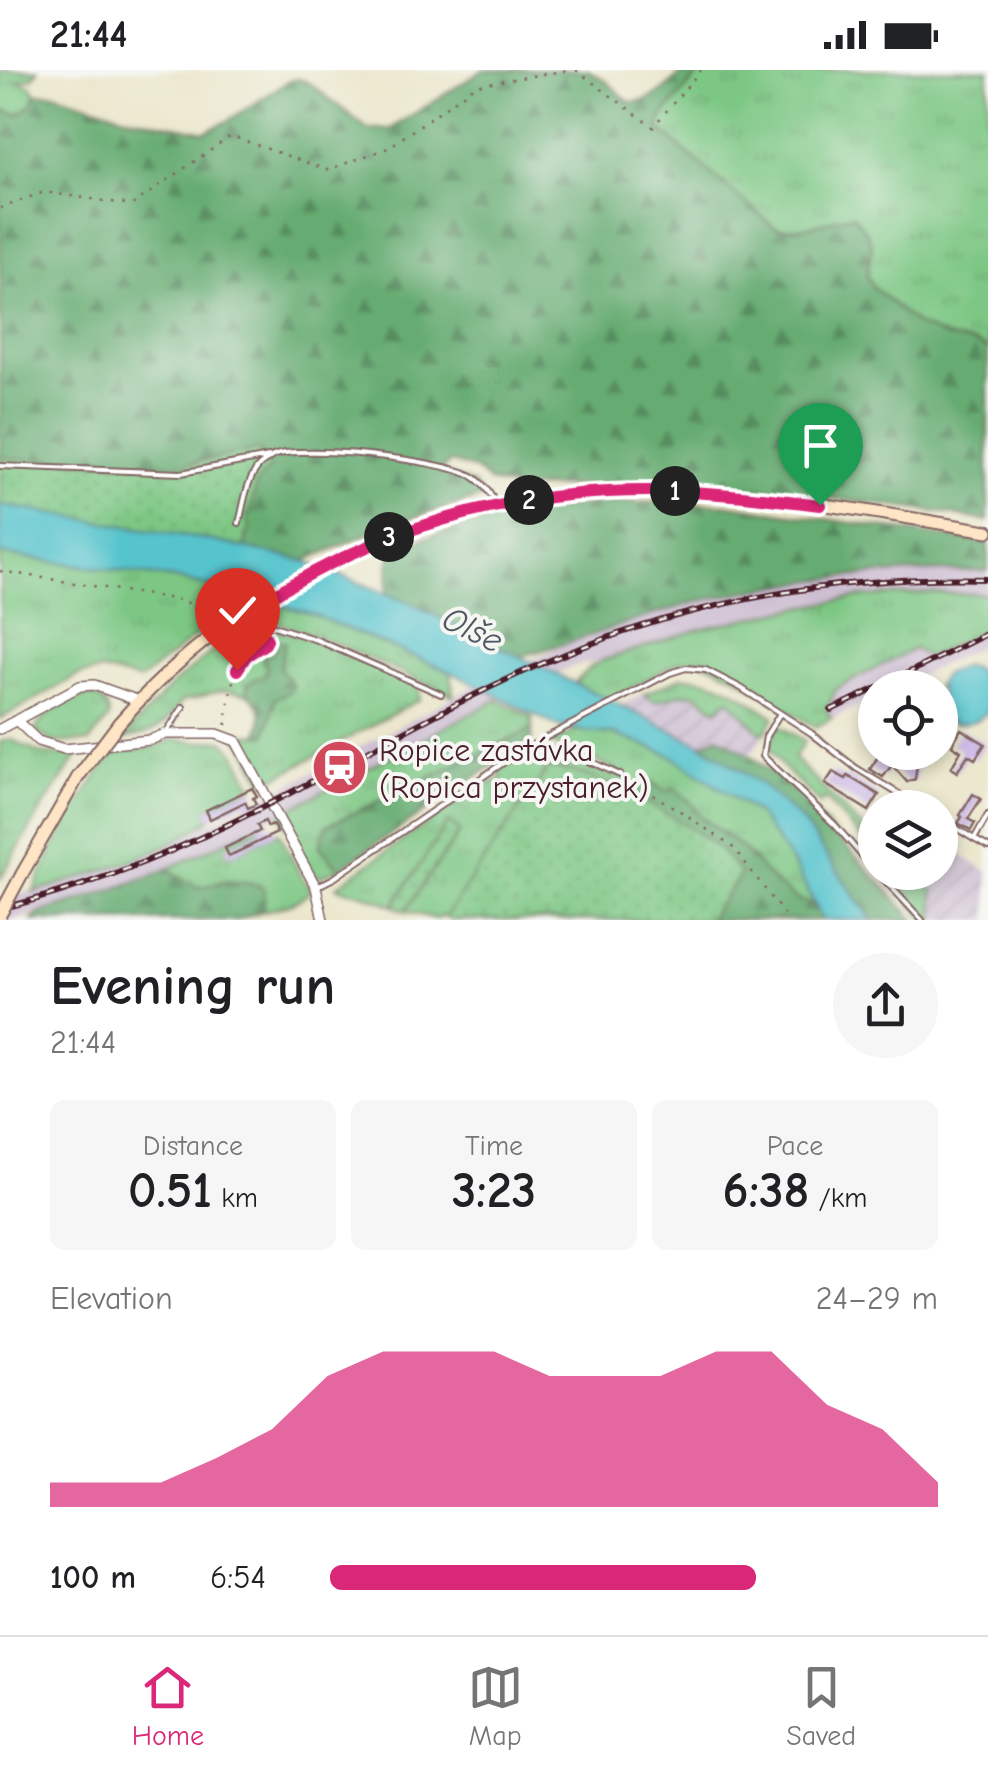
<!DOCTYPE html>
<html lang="en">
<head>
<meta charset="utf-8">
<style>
	body { margin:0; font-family:"Comic Neue",sans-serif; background:#f6f6f6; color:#202124; height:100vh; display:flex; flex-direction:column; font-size:38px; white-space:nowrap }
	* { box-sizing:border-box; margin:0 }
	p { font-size:32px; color:#757577 }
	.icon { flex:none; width:55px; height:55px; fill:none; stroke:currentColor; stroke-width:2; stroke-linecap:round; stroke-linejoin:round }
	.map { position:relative; height:850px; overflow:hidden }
	.details { display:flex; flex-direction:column; background:#fff; flex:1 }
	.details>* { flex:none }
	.tools { position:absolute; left:858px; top:600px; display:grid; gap:20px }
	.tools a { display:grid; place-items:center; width:100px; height:100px; border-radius:50%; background:#fff; box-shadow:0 5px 15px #0003; font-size:50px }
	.pin { position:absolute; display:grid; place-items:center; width:85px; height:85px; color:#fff; margin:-102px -42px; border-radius:50% 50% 50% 0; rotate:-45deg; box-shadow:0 0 10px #0007 }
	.pin .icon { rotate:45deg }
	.km { position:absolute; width:50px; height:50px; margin:-25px; border-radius:50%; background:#222; color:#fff; font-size:28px; line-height:50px; text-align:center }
	.round { display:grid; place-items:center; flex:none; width:105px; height:105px; border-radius:52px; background:#f6f6f6 }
	.headline { display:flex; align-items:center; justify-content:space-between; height:170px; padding:0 50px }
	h1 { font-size:55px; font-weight:700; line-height:75px }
	.stats { display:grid; grid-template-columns:repeat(3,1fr); gap:15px; height:170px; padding:10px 50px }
	.stats div { display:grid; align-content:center; border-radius:15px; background:#f6f6f6; text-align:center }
	.stats b { font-size:50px; font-weight:700 }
	.stats small { font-size:28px; font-weight:400 }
	.stats p { font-size:28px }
	.chart { height:280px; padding:20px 50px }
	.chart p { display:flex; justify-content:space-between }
	.chart svg { width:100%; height:180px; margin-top:10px; fill:#db2777; opacity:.7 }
	ul { padding:0 50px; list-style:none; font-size:32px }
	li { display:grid; grid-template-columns:160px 120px 1fr; align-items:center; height:75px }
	li i { height:25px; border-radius:12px; background:#db2777 }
	.status { display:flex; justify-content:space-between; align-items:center; height:70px; padding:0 50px; background:#fff; direction:ltr }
	.status svg { height:28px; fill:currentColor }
	.tab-bar { display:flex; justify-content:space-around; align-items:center; height:140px; border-top:2px solid #e0e0e0; background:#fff; font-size:28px; color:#757577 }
	.tab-bar a { display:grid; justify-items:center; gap:5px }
	.tab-bar .active { color:#db2777 }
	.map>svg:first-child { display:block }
</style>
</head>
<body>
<div class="status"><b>21:44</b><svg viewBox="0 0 49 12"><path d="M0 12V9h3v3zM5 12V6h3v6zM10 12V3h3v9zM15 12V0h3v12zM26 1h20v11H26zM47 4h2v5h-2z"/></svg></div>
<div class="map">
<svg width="988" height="850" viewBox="0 0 988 850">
	<defs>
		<pattern id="industrial-furrows" width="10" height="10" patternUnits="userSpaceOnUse" patternTransform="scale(2.5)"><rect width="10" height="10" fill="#cebed2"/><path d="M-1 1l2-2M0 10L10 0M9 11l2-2" fill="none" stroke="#b2a3b4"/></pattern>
		<pattern id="grass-tufts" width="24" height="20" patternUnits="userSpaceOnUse" patternTransform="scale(2.5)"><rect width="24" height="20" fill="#7dc784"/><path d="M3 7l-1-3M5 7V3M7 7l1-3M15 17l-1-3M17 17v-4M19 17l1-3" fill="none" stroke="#6eaa72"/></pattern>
		<pattern id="forest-firs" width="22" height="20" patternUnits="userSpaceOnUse" patternTransform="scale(2.5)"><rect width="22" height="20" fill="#66ac72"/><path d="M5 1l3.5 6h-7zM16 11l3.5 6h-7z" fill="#568b5e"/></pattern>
		<pattern id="garden-dots" width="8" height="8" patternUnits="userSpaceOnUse" patternTransform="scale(2.5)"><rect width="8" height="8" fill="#7dc784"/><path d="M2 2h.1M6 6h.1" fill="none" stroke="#6eaa72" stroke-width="1.8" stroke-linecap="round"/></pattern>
	</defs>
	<rect width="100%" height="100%" fill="#f6f6f2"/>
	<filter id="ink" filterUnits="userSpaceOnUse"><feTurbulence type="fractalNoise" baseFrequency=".01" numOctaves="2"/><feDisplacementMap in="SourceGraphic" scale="20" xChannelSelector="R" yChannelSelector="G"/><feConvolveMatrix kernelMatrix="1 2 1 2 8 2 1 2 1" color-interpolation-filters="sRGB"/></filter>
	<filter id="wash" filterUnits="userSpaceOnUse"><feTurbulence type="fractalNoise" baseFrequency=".0048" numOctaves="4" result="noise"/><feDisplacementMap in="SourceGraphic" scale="40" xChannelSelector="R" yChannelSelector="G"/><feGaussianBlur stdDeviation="2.25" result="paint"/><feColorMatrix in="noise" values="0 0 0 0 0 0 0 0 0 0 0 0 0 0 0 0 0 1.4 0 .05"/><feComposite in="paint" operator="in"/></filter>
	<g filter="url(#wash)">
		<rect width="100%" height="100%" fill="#ebe6ca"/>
		<!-- industrial -->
		<path fill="url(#industrial-furrows)" d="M689,623L697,624L708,631L729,629L759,661L765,663L750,685L718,667L702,675L621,635L644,624L655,632Z
			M956,782L988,802V850H935L933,819Z"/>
		<!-- railway -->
		<path fill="#cebed2" d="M931,501H988V524L896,525L827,531L700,559L604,590L571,597L478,639L199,785L138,811L70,835L14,850H0V830L98,801L190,764L308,705L468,619L562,576L624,554L689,534L756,519L860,505Z
			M988,558V572L896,617L875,618V628L831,649L827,640L836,619L915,579L928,587Z"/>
		<!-- grass -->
		<path fill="url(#grass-tufts)" stroke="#647358" stroke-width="2.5" d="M0,0H38L33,8L18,11L31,16L36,24L32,35L18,44L5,41L0,43Z
			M702,0H988V279L974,273L949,268L917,255L874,218L867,206L872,177L868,165L853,145C827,149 801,164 774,157L658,58L662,47Z
			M0,484L183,510L247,526L140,610L103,601L79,605L0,649Z
			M932,523L988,524V558L928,587L914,579L836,619L827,640L831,649L815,657L732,604L699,590L679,592L609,630L575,613L592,596L604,590L700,559L800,537L862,527Z
			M279,535L307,542L451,602L453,625L332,572L279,553L260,552L235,563Z
			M273,559C316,567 368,594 408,612L419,618L420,629L264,714L243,674L232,664L266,665L275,629L292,614L280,599L282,590L276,570C276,582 266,590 266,602L261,608L248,615V624C239,622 229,620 220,621C207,623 197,630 183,630C164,657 156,664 122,669L173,614L219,576L248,567L263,560Z
			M682,607C719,606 745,627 774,647L765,663L759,661L729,629L717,640L697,624H680L655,632L644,624Z
			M92,625C103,629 109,636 109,648L89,672H53L38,663L36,658C46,640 72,628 92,625Z
			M497,630L532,647V659L320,777L339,799L320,807L309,800L280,744Z
			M779,656L805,671L794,688L875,771V783L825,729L820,734L782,696L769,678L770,671Z
			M578,660L614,664L671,685L758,744L797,800L815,836L796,829L776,814L741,777L700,746L691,732L666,722L634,716L629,723L564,698H548L445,847L439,846L437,849L405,841L460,762L448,752L393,836L363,824L338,818L337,816L457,733L493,711L502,709L498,701C508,695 521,682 534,681C549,679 596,699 612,706L615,699L550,673Z
			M10,669L39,683L77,686L40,742L0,809V672Z
			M175,669L200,672L223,670L234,681L253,717L207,740L210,749C163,785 91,805 34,822C54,769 81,725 116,681L151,678Z
			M258,756L260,761L226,778L229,786L279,762L301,806L312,820C297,834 281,837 263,841L265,820L227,810L198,818L171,801H163Z
			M893,803H906L933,819L935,850H926L911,833V830Z"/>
		<!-- forest -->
		<path fill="url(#forest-firs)" stroke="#58664e" stroke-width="2.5" d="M483,0H588L606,11L629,32C655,33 667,16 685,0H702L662,47L658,58L774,157C801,164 827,149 853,145L868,165L872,177L867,206L874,218L917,255L949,268L974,273L988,279V451L944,443L768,420L633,413L516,419L490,412L474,399L451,392L439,401L474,414L481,422L480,428L391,454L305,491L243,478L250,458L247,452L257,412L212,388L183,395L0,388V43L5,41L19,44L32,35L36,24L54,23L126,46L205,62L226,52L289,11L299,9L308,12L368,59H390Z
			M619,432L724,434L988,473V501C888,500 790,508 693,533C634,549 577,572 518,587L387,524L389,495L393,480C465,450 541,439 619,432Z
			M276,569L285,572L280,599L292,614L291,621L275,629L266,665H258C264,647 264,636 248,624L247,615L257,608H261L266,602V596L262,591L263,585H271L276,578Z
			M532,659V669L339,799L320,776L326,756Z
			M718,666L748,684L791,718L915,850H872L802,751L759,713L702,675Z
			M652,712L666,722L674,718L691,732L700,746L741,777L776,814L796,829L815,836L823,850H708L741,804L629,723L634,716Z
			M163,801H171L198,818C225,811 240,806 265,819L263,841L237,850H32L40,843L106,822Z"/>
		<!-- garden -->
		<path fill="url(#garden-dots)" stroke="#647358" stroke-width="2.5" d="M258,380L270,398L257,412L247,452L250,458L243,478L0,435V388L183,395Z
			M548,698C590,697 674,746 709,771C721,779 731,793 741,804L708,850H451L445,847Z
			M448,752L460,761L405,841L393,836Z"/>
		<!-- water -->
		<path fill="#57c4cd" stroke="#50727c" stroke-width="2.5" d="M0,435L204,469L305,491L407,532L702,675L760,713L802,751L872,850H823L797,800L758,744L671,685L614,664L588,662L557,656L451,602L307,542L183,510L0,484Z
			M964,596L974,598L988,609V641C978,653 952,661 942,644C938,637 940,625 940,618L936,617L944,604Z"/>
		<g id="blocks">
			<!-- building -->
			<path fill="#c9b3e5" d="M961,659L985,674L975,689L968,685L957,702L951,698L961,681L952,675Z
				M881,682H927L924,690L917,695L915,709L907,712L892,695L883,707L870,699Z
				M833,702L846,709L848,706L879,725L869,741L825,714Z
				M252,718L257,726L253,728L256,734L248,738L245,732L210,749L206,740Z
				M973,724L981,729L968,749L975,753L971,760L958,753L962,747L960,745Z
				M265,751L268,757L273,755L277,763L229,786L225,778L260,761L257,755Z"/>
		</g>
	</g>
	<g filter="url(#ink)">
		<use href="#blocks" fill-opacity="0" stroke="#826563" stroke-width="2.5"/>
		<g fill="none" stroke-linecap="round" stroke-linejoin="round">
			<defs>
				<path id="service" d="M0,396L181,403L269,387
					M239,453C244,435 246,409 260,395C264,392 268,389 273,386C302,374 443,390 472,406C484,413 490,424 497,435
					M220,565L236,566L264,555L274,556L317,570L441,624
					M779,645L766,666L763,686L835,755L875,801
					M168,660L183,637
					M534,674L596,694L620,705
					M988,745L974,769L988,777
					M940,748L974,769
					M877,802L922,850
					M316,817L334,808L506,691L545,668L670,603L686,598L706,600L741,618L811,663L856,698L922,738"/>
				<path id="minor" d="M17,651L38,671L64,679L150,670L165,664H217L236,671L316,817L323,850
					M0,659L80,616L94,615L139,631"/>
				<path id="secondary" d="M119,653C251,501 451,420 650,420C763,421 877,443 988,461
					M22,804L78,707"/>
			</defs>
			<!-- service casing -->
			<use href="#service" stroke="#826563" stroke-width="8"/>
			<!-- minor casing -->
			<use href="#minor" stroke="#826563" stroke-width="12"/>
			<!-- secondary casing -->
			<use href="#secondary" stroke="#826563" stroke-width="15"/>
			<!-- path -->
			<path stroke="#826563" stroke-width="2.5" stroke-dasharray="2.5 8" stroke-linecap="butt" d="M576,0L653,57L701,0
				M0,138L44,122L132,135L231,66L327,100L388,78L476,15L569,0
				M0,501L180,530L207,540L217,549
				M226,655C229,633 230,601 248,585C254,579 261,576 267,570L259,563
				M626,708L688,746L735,779L788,850"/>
			<!-- service -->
			<use href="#service" stroke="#fff" stroke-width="4"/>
			<!-- minor -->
			<use href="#minor" stroke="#fff" stroke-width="9"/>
			<!-- secondary -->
			<use href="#secondary" stroke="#fde5c5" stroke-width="11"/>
			<defs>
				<path id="rail" d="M878,618L988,563
					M831,640L875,619
					M0,839C79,819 154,791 227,755C341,700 448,631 565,584C699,529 844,505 988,509"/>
			</defs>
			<!-- rail casing -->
			<use href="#rail" stroke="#4a1f2b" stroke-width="6"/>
			<!-- rail -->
			<use href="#rail" stroke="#f6f6f2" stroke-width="2.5" stroke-dasharray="8" stroke-linecap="butt"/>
			<defs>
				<path id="secondary-bridge" d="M78,707L119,653
					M0,845L22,804"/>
			</defs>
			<!-- secondary-bridge casing -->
			<use href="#secondary-bridge" stroke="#826563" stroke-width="15" stroke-linecap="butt"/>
			<!-- secondary-bridge -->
			<use href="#secondary-bridge" stroke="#fde5c5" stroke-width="11"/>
		</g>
	</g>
	<g fill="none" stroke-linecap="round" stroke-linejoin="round" filter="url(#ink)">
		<defs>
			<path id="route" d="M237,600L246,586L265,574L267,570L265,566L252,560L236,566L215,565C342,469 492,420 651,421C708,421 764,428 820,435"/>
		</defs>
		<!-- route casing -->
		<use href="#route" stroke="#fff" stroke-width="20"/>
		<!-- route -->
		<use href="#route" stroke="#db2777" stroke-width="12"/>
	</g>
	<!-- icons -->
	<defs>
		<symbol id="station-disc" viewBox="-11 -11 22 22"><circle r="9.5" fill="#d1495b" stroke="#f6f6f2"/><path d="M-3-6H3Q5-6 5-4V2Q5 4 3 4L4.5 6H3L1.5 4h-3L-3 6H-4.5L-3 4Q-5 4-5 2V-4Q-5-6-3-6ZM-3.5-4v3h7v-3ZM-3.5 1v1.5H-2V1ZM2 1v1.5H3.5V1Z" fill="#fff"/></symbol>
	</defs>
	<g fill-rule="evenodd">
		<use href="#station-disc" x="308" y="666" width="63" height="63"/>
	</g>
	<g text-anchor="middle" stroke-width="8" stroke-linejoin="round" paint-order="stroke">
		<!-- poi labels -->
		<g font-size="32" fill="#4a1f2b" stroke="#f6f6f2" text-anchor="start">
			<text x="379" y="691">Ropice zastávka<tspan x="379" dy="37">(Ropica przystanek)</tspan></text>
		</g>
		<!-- water labels -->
		<g font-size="35" font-style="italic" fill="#4f5964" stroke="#f6f6f2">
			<text transform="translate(473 559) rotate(26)" y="12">Olše</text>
		</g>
	</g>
</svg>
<div class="tools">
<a><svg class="icon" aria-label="locate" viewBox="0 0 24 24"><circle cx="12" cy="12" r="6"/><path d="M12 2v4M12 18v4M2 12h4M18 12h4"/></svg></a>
<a><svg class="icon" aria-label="layers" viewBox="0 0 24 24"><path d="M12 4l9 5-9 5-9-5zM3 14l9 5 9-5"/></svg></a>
</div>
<div class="pin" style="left:820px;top:435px;background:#1e9e55"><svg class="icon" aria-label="arrive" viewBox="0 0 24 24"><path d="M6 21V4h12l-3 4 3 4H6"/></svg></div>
<div class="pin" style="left:237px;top:600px;background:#d93025"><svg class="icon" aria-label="check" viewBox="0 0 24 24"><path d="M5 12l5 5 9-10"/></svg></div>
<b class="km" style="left:675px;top:421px">1</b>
<b class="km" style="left:529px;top:430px">2</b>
<b class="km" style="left:389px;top:467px">3</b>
</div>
<section class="details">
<div class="headline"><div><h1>Evening run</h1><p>21:44</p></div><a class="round"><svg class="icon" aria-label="share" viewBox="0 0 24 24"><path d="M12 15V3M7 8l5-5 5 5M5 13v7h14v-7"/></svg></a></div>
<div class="stats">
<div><p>Distance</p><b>0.51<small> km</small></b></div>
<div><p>Time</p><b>3:23</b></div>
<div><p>Pace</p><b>6:38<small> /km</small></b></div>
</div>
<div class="chart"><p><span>Elevation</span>24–29 m</p>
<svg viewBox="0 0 160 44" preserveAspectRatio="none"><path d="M0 44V38L10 38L20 38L30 32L40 25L50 12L60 6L70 6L80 6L90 12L100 12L110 12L120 6L130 6L140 19L150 25L160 38V44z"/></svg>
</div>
<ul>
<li><b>100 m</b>6:54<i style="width:70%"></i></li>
</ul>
</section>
<nav class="tab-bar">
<a class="active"><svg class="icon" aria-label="home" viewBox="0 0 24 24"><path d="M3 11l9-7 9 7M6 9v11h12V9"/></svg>Home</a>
<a><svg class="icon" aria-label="map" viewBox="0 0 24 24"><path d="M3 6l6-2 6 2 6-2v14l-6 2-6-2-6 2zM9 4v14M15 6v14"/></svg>Map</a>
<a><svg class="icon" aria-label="saved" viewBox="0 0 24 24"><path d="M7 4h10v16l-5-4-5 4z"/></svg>Saved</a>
</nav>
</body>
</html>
